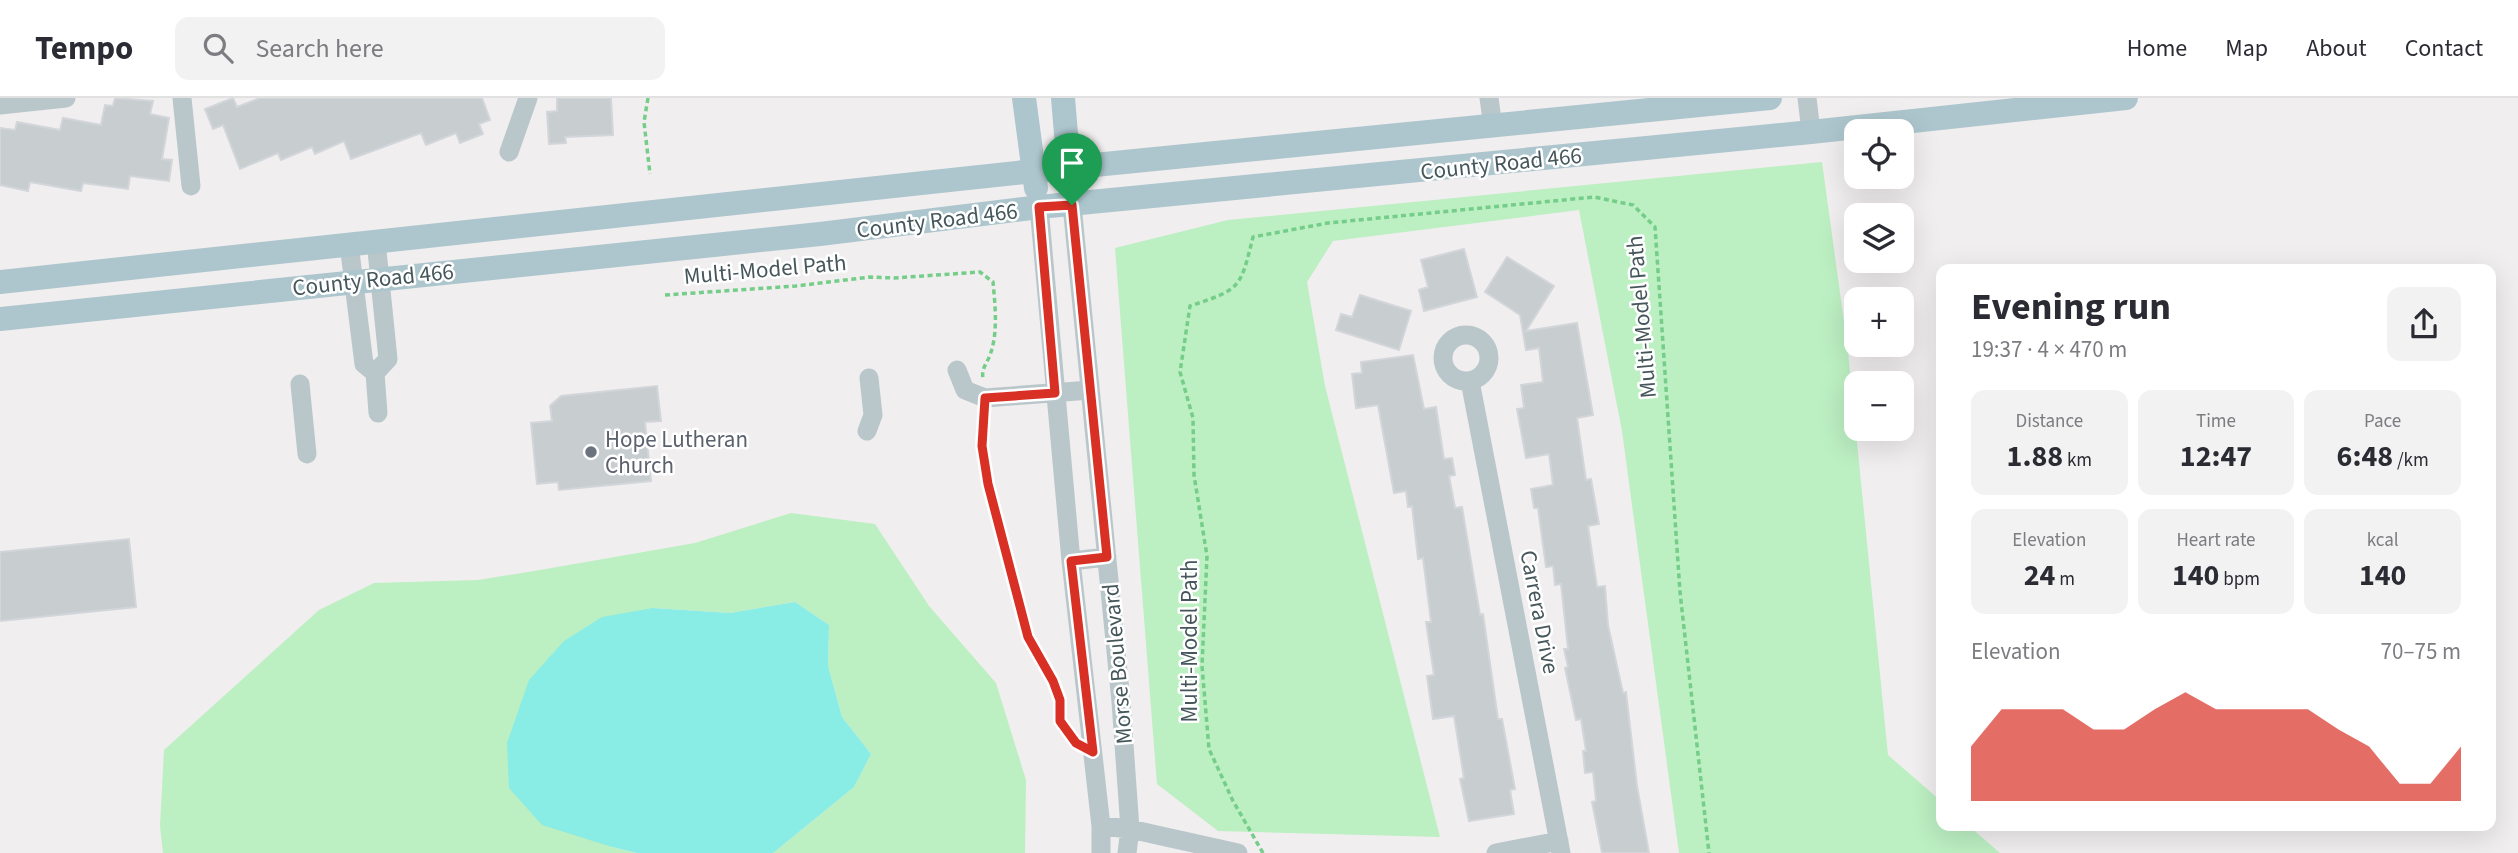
<!DOCTYPE html>
<html lang="en">
<head>
<meta charset="utf-8">
<style>
	body { margin:0; font-family:"Source Sans 3",sans-serif; background:#f2f2f3; color:#2b2b33; height:100vh; display:flex; flex-direction:column; font-size:26px; white-space:nowrap }
	* { box-sizing:border-box; margin:0 }
	p { font-size:23px; color:#7c7c81 }
	.icon { flex:none; width:38px; height:38px; fill:none; stroke:currentColor; stroke-width:2; stroke-linecap:round; stroke-linejoin:round }
	.map { position:relative; flex:1; overflow:hidden }
	.drawer { position:absolute; left:1936px; top:166px; width:560px; height:567px; display:flex; flex-direction:column; background:#fff; border-radius:14px; box-shadow:0 7px 28px #0002 }
	.drawer>* { flex:none }
	.fabs { position:absolute; left:1844px; top:21px; display:grid; gap:14px }
	.fabs a { display:grid; place-items:center; width:70px; height:70px; border-radius:14px; background:#fff; box-shadow:0 7px 28px #0002; font-size:35px }
	.pin { position:absolute; display:grid; place-items:center; width:60px; height:60px; color:#fff; margin:-72px -30px; border-radius:50% 50% 50% 0; rotate:-45deg; box-shadow:0 0 7px #0007 }
	.pin .icon { rotate:45deg }
	.round { display:grid; place-items:center; flex:none; width:74px; height:74px; border-radius:14px; background:#f2f2f3 }
	.head { display:flex; align-items:center; justify-content:space-between; height:119px; padding:0 35px }
	h1 { font-size:38px; font-weight:700; line-height:52px }
	.stats { display:grid; grid-template-columns:repeat(3,1fr); gap:10px; height:119px; padding:7px 35px }
	.stats div { display:grid; align-content:center; border-radius:14px; background:#f2f2f3; text-align:center }
	.stats b { font-size:30px; font-weight:700 }
	.stats small { font-size:19px; font-weight:400 }
	.stats p { font-size:19px }
	.chart { height:196px; padding:14px 35px }
	.chart p { display:flex; justify-content:space-between }
	.chart svg { width:100%; height:126px; margin-top:7px; fill:#d93025; opacity:.7 }
	header { display:flex; align-items:center; gap:42px; box-sizing:border-box; height:98px; padding:0 35px; background:#fff; border-bottom:2px solid #e1e1e2 }
	header strong { font-size:33px }
	nav { display:flex; gap:38px; margin-inline-start:auto; font-size:24px }
	.search { width:490px; height:63px; background:#f2f2f3; display:flex; align-items:center; gap:18px; box-sizing:border-box; padding:0 24px; border-radius:14px; color:#7c7c81; font-size:26px }
	.map>svg:first-child { display:block }
</style>
</head>
<body>
<header>
<strong>Tempo</strong>
<div class="search"><svg class="icon" aria-label="search" viewBox="0 0 24 24"><circle cx="10" cy="10" r="6"/><path d="M15 15l6 6"/></svg>Search here</div>
<nav><a>Home</a><a>Map</a><a>About</a><a>Contact</a></nav>
</header>
<div class="map">
<svg width="2518" height="755" viewBox="0 0 2518 755">
	<rect width="100%" height="100%" fill="#f1eeef"/>
	<!-- green -->
	<path fill="#bcefc2" d="M1822,64L1848,253L1888,657L1941,703V728H1969L2000,755H1679L1622,333L1579,112L1333,143L1307,184L1325,288L1440,739L1218,733L1157,686L1115,150L1228,122Z
		M791,415L875,426L929,508L996,585L1026,682L1025,755H773L854,689L871,656L842,619L828,568L829,527L795,504L730,515L653,510L611,749L637,755H163L160,728L164,652L319,512L374,485L478,482L540,472L695,445Z"/>
	<!-- water -->
	<path fill="#89ece5" d="M795,504L829,527L828,568L842,619L871,656L854,689L773,755H637L612,749L542,727L509,690L507,645L529,582L564,543L602,519L653,510L730,515Z"/>
	<!-- building -->
	<path fill="#c8cdd0" stroke="#d2d6da" stroke-width="2" d="M115,0L153,3L150,16L169,20L162,61L172,62L169,83L130,78L128,91L83,85L81,93L30,84L28,93L0,87V30L15,32L17,24L60,32L63,20L101,27L105,7L113,8Z
		M233,0L237,9L260,0H482L490,22L479,26L483,36L460,45L456,35L426,47L421,35L351,61L344,43L315,56L312,49L281,62L278,55L240,71L223,27L213,31L205,11Z
		M557,0H611L613,37L565,39L566,45L549,46L547,14L557,13Z
		M1464,151L1477,199L1424,213L1419,192L1428,189L1421,162Z
		M1507,159L1554,188L1526,233L1577,225L1593,317L1577,320L1586,382L1591,381L1599,426L1588,428L1597,489L1605,488L1608,527L1623,595L1626,594L1637,688L1649,755H1602L1592,704L1596,703L1593,674L1585,675L1583,653H1586L1581,621L1576,622L1565,570L1568,569L1564,551H1568L1561,486L1555,487L1553,468L1546,469L1538,410H1534L1531,391L1553,387L1549,356L1526,360L1517,311L1524,310L1521,287L1543,284L1539,250L1526,252L1520,217L1485,194Z
		M1360,197L1411,213L1399,252L1336,232L1341,216L1352,219Z
		M1413,257L1424,311L1436,309L1444,361L1452,360L1455,377L1449,378L1455,410L1462,409L1480,517L1483,516L1498,621H1502L1515,691L1510,692L1514,716L1469,723L1460,681L1464,680L1454,618L1433,621L1427,578L1434,577L1426,524H1431L1423,460L1418,461L1412,408L1408,409L1406,393L1394,395L1378,307L1356,310L1352,276L1362,275L1361,264Z
		M657,288L661,323L645,324L651,383L559,392L558,384L537,386L531,325L552,323L550,308L561,298Z
		M129,441L136,509L0,523V454Z"/>
	<g fill="none" stroke-linecap="round" stroke-linejoin="round">
		<!-- path -->
		<path stroke="#74cd88" stroke-width="3.5" stroke-dasharray="5 3.5" stroke-linecap="butt" d="M648,0L644,24L650,76
			M665,197L796,188L870,179L894,180L980,174L993,184C995,206 998,233 991,254C988,265 981,269 983,281
			M984,317L982,348L988,386L1028,539L1053,583L1060,602V623L1073,641
			M1263,755L1233,703L1209,651L1202,568L1207,458L1194,377L1193,320L1180,274L1190,208C1241,191 1240,191 1253,139L1328,125L1594,99L1633,107L1655,129L1680,494L1709,755"/>
		<!-- minor -->
		<path stroke="#b9c7cb" stroke-width="19" d="M182,0L191,88
			M1489,0L1493,29
			M1807,0L1811,34
			M0,7L66,0
			M509,54L528,0
			M1072,107L1121,604L1130,731L1127,755
			M1039,109L1071,463L1101,728V755
			M349,146L364,266L375,275L378,315
			M1443 260a23 23 0 1 1 46 0a23 23 0 1 1-46 0Z
			M957,272L965,292L985,300L1090,292
			M375,275L388,261L376,143
			M1470,283L1561,755
			M300,286L307,356
			M867,333L873,317L869,280
			M1071,463L1107,459
			M1101,728L1130,731L1238,755
			M1496,755L1559,743"/>
		<!-- major -->
		<path stroke="#adc6cd" stroke-width="24" d="M1024,0L1036,90
			M1063,0L1072,107
			M0,184L1034,73L1770,0
			M0,221L820,136L1039,109L1811,34L2126,0"/>
	</g>
	<g fill="none" stroke-linecap="round" stroke-linejoin="round">
		<defs>
			<path id="route" d="M1072,107L1107,459L1071,463L1093,654L1076,645L1060,623V602L1053,583L1028,539L988,386L982,348L985,300L1055,295L1039,109Z"/>
		</defs>
		<!-- route casing -->
		<use href="#route" stroke="#fff" stroke-width="14"/>
		<!-- route -->
		<use href="#route" stroke="#d93025" stroke-width="9"/>
	</g>
	<!-- markers -->
	<circle fill="#6b7280" stroke="#fff" stroke-width="2.5" cx="591" cy="354" r="7"/>
	<g text-anchor="middle" stroke-width="5" stroke-linejoin="round" paint-order="stroke">
		<!-- street labels -->
		<g font-size="23" fill="#46575b" stroke="#fff">
			<text transform="translate(1501 65) rotate(-6)" y="8">County Road 466</text>
			<text transform="translate(937 122) rotate(-7)" y="8">County Road 466</text>
			<text transform="translate(765 171) rotate(-5)" y="8">Multi-Model Path</text>
			<text transform="translate(373 181) rotate(-6)" y="8">County Road 466</text>
			<text transform="translate(1641 219) rotate(-95)" y="8">Multi-Model Path</text>
			<text transform="translate(1540 514) rotate(79)" y="8">Carrera Drive</text>
			<text transform="translate(1189 543) rotate(-90)" y="8">Multi-Model Path</text>
			<text transform="translate(1117 566) rotate(-95)" y="8">Morse Boulevard</text>
		</g>
		<!-- worship labels -->
		<g font-size="23" fill="#5b616d" stroke="#fff" text-anchor="start">
			<text x="605" y="349">Hope Lutheran<tspan x="605" dy="26">Church</tspan></text>
		</g>
	</g>
</svg>
<div class="fabs">
<a><svg class="icon" aria-label="locate" viewBox="0 0 24 24"><circle cx="12" cy="12" r="6"/><path d="M12 2v4M12 18v4M2 12h4M18 12h4"/></svg></a>
<a><svg class="icon" aria-label="layers" viewBox="0 0 24 24"><path d="M12 4l9 5-9 5-9-5zM3 14l9 5 9-5"/></svg></a>
<a>+</a>
<a>−</a>
</div>
<div class="pin" style="left:1072px;top:107px;background:#1e9e55"><svg class="icon" aria-label="arrive" viewBox="0 0 24 24"><path d="M6 21V4h12l-3 4 3 4H6"/></svg></div>
<section class="drawer">
<div class="head"><div><h1>Evening run</h1><p>19:37 · 4 × 470 m</p></div><a class="round"><svg class="icon" aria-label="share" viewBox="0 0 24 24"><path d="M12 15V3M7 8l5-5 5 5M5 13v7h14v-7"/></svg></a></div>
<div class="stats">
<div><p>Distance</p><b>1.88<small> km</small></b></div>
<div><p>Time</p><b>12:47</b></div>
<div><p>Pace</p><b>6:48<small> /km</small></b></div>
</div>
<div class="stats">
<div><p>Elevation</p><b>24<small> m</small></b></div>
<div><p>Heart rate</p><b>140<small> bpm</small></b></div>
<div><p>kcal</p><b>140</b></div>
</div>
<div class="chart"><p><span>Elevation</span>70–75 m</p>
<svg viewBox="0 0 160 44" preserveAspectRatio="none"><path d="M0 44V25L10 12L20 12L30 12L40 19L50 19L60 12L70 6L80 12L90 12L100 12L110 12L120 19L130 25L140 38L150 38L160 25V44z"/></svg>
</div>
</section>
</div>
</body>
</html>
